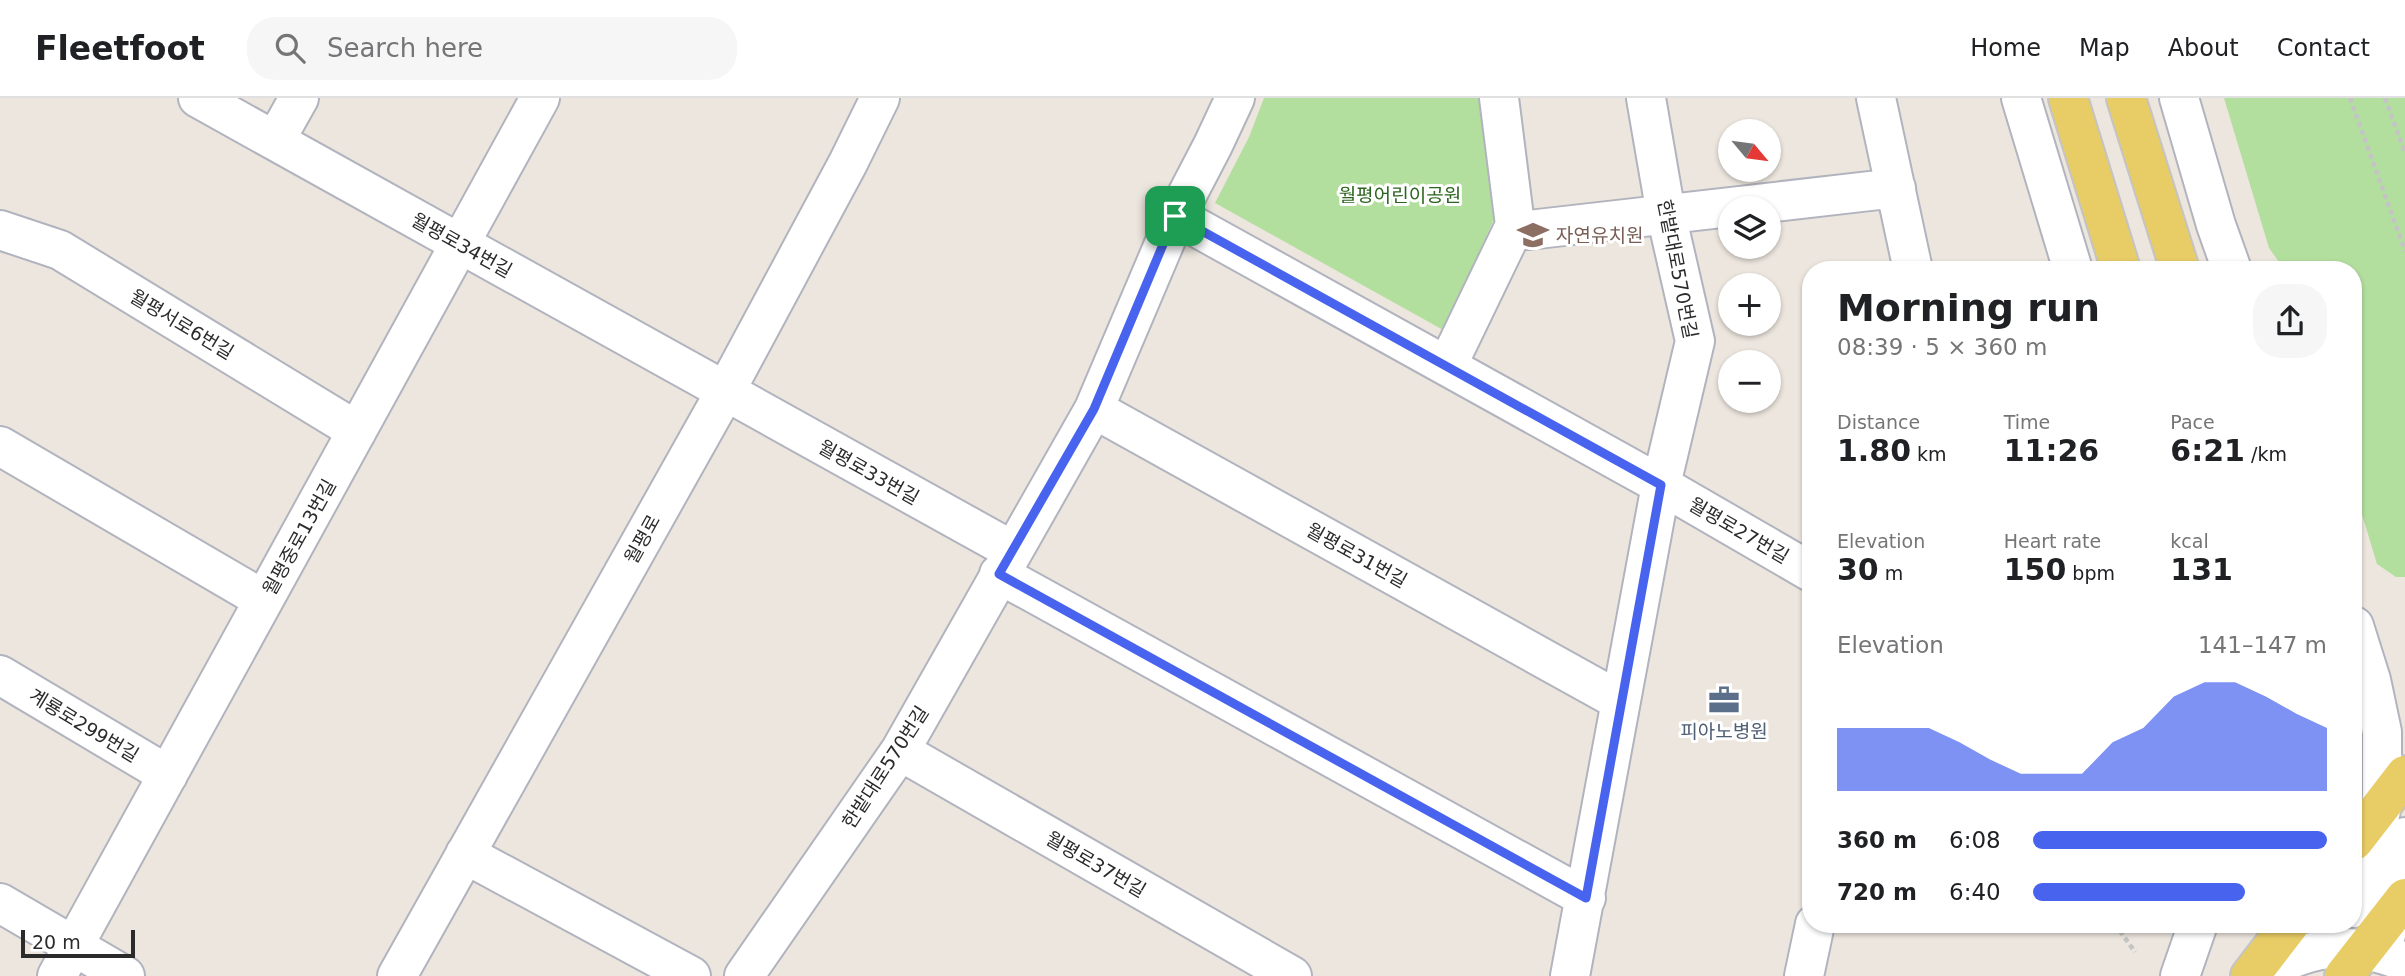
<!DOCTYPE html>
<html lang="en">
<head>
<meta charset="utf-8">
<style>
	body { margin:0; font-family:"DejaVu Sans","Noto Sans KR",sans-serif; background:#f6f6f6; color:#202124; height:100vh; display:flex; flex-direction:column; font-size:26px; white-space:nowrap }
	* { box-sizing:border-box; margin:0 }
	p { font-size:23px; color:#757577 }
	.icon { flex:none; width:38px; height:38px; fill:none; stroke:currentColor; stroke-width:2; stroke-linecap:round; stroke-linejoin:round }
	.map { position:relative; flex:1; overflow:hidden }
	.sheet { position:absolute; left:1802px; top:163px; width:560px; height:672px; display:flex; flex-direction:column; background:#fff; border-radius:28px; box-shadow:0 2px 5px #0004 }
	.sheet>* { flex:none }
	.needle { width:46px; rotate:119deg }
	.tools { position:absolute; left:1718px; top:21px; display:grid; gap:14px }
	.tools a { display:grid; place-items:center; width:63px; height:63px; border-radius:50%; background:#fff; box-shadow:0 2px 5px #0004; font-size:35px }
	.scale { position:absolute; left:21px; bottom:18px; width:114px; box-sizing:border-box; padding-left:7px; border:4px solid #2b2b2b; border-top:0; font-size:19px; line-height:24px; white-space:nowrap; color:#2b2b2b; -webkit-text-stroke:5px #fff; paint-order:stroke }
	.pin { position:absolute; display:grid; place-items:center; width:60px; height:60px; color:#fff; margin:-30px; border-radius:14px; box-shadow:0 4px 10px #0006 }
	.round { display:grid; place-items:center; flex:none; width:74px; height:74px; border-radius:28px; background:#f6f6f6 }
	.summary { display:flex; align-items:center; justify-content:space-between; height:119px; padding:0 35px }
	h1 { font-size:38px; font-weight:700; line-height:52px }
	.metrics { display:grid; grid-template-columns:repeat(3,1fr); gap:10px; height:119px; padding:7px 35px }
	.metrics div { display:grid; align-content:center }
	.metrics b { font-size:30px; font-weight:700 }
	.metrics small { font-size:19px; font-weight:400 }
	.metrics p { font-size:19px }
	.chart { height:196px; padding:14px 35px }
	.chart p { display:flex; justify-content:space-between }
	.chart svg { width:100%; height:126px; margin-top:7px; fill:#4864ef; opacity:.7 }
	ul { padding:0 35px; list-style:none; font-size:23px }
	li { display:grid; grid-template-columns:112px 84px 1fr; align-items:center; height:52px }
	li i { height:18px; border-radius:9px; background:#4864ef }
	header { display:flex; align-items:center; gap:42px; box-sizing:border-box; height:98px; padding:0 35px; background:#fff; border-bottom:2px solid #e0e0e0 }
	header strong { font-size:33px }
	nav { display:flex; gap:38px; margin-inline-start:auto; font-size:24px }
	.search { width:490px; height:63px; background:#f6f6f6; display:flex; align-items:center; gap:18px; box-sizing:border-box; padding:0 24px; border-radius:28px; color:#757577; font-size:26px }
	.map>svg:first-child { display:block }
</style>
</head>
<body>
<header>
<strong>Fleetfoot</strong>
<div class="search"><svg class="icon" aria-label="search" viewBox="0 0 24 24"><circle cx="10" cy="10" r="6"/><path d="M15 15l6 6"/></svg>Search here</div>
<nav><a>Home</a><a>Map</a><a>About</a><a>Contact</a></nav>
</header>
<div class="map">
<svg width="2405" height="878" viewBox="0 0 2405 878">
	<rect width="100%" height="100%" fill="#ece6de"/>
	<!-- green -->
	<path fill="#b3df9e" d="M1264,0H1487L1500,107L1445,233L1215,105L1249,39Z
		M2224,0H2405V479H2396L2377,466L2354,390V172L2284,171L2269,150Z"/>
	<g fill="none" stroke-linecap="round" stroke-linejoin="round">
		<!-- primary-tunnel -->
		<path stroke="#c5c1ba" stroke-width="38" stroke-dasharray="38 19" stroke-linecap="butt" d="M2354,635L2384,705"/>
		<defs>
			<path id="street" d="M198,0L1013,453
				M1876,0L1913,172
				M276,41L299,0
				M1176,118L1661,387L1811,474
				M1515,127L1529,132L1896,90
				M0,132L60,152L357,333
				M1447,268L1515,127L1499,0
				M1094,311L1620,603
				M0,348L264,502
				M999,476L1586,800
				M0,577L168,677
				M900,653L1292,878
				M465,756L691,878
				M0,805L125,878
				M57,878L540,0
				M397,878L725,294L848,65L880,0
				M744,878L900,653L1094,311L1176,118L1213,47L1235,0
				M1570,878L1661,387L1695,243L1666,116L1646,0
				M1804,878L1815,826"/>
			<path id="secondary" d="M2021,0L2073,172
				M2179,0L2216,127L2232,172
				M2354,528L2371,582L2382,634V707L2372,757L2354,810
				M2386,837L2405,739
				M2180,878L2198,826
				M2263,878C2273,868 2283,864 2296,859C2335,844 2367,849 2405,864"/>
			<path id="primary" d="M2068,0L2121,172
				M2126,0L2180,172
				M2354,743L2405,677
				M2250,878L2290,826
				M2344,878L2405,800"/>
		</defs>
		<!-- street casing -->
		<use href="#street" stroke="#b1b4be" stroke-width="42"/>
		<!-- secondary casing -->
		<use href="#secondary" stroke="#b1b4be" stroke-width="42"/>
		<!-- primary casing -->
		<use href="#primary" stroke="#c4c4c4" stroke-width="42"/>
		<!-- path -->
		<path stroke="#c4c4c4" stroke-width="4.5" stroke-dasharray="5 3.5" stroke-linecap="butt" d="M2350,0L2405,153
			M2385,0L2405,55
			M2115,826L2135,854"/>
		<!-- street -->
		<use href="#street" stroke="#fff" stroke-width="38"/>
		<!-- secondary -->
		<use href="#secondary" stroke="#fff" stroke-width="38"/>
		<!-- primary -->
		<use href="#primary" stroke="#e8cc66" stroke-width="38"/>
	</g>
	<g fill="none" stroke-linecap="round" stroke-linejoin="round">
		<defs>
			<path id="route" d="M1175,118L1661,387L1586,800L999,476L1094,311Z"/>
		</defs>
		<!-- route casing -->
		<use href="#route" stroke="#fff" stroke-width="14"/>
		<!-- route -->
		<use href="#route" stroke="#4864ef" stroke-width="9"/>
	</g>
	<!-- icons -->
	<defs>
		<symbol id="school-bare" viewBox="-9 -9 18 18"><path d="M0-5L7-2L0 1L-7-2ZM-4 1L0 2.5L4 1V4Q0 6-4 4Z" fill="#8d6e63" stroke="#fff" stroke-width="2.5" paint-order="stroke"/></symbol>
		<symbol id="office-bare" viewBox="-9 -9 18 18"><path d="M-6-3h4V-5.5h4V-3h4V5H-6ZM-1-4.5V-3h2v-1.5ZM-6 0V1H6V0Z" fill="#5c6f8a" stroke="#fff" stroke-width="2.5" paint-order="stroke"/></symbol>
	</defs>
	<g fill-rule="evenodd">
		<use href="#school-bare" x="1511" y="115" width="44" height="44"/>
		<use href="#office-bare" x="1702" y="580" width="44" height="44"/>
	</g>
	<g text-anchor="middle" stroke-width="6" stroke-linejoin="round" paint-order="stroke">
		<!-- park labels -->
		<g font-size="19" fill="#2c641f" stroke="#fff">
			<text x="1400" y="104">월평어린이공원</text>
		</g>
		<!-- education labels -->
		<g font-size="19" fill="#785e54" stroke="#fff" text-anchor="start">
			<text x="1556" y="144">자연유치원</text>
		</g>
		<!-- street labels -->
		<g font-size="19" fill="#2b2b2b" stroke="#fff">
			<text transform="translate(462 147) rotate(29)" y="7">월평로34번길</text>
			<text transform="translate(1678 171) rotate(79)" y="7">한밭대로570번길</text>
			<text transform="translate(182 226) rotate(31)" y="7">월평서로6번길</text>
			<text transform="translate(869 374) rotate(29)" y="7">월평로33번길</text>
			<text transform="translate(1739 432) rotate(30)" y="7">월평로27번길</text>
			<text transform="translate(299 439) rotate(-61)" y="7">월평중로13번길</text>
			<text transform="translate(642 441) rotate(-61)" y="7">월평로</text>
			<text transform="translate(1357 457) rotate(29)" y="7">월평로31번길</text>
			<text transform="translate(84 627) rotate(31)" y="7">계룡로299번길</text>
			<text transform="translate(885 669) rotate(-57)" y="7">한밭대로570번길</text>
			<text transform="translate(1096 766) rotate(30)" y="7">월평로37번길</text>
		</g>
		<!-- service labels -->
		<g font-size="19" fill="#4e5e75" stroke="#fff">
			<text x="1724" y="640">피아노병원</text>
		</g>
	</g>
</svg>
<div class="tools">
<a><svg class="needle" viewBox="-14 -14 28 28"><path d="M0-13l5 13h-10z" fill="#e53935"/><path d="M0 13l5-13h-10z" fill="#757577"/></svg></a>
<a><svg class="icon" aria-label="layers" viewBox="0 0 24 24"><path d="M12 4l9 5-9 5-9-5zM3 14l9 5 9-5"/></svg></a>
<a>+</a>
<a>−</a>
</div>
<div class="scale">20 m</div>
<div class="pin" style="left:1175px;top:118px;background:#1e9e55"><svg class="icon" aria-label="arrive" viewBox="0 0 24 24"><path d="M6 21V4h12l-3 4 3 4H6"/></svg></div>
<section class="sheet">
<div class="summary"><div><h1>Morning run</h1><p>08:39 · 5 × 360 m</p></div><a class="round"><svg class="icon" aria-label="share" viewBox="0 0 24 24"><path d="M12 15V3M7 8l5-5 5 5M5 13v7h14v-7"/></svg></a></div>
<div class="metrics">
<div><p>Distance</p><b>1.80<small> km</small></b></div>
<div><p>Time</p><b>11:26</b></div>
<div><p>Pace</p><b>6:21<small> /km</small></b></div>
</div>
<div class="metrics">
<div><p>Elevation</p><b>30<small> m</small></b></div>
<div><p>Heart rate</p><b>150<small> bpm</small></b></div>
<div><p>kcal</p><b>131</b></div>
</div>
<div class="chart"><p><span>Elevation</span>141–147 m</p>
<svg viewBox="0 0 160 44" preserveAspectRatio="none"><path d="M0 44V22L10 22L20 22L30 22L40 27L50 33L60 38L70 38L80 38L90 27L100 22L110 11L120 6L130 6L140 11L150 17L160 22V44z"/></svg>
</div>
<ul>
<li><b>360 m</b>6:08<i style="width:100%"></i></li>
<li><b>720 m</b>6:40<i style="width:72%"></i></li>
</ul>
</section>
</div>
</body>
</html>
